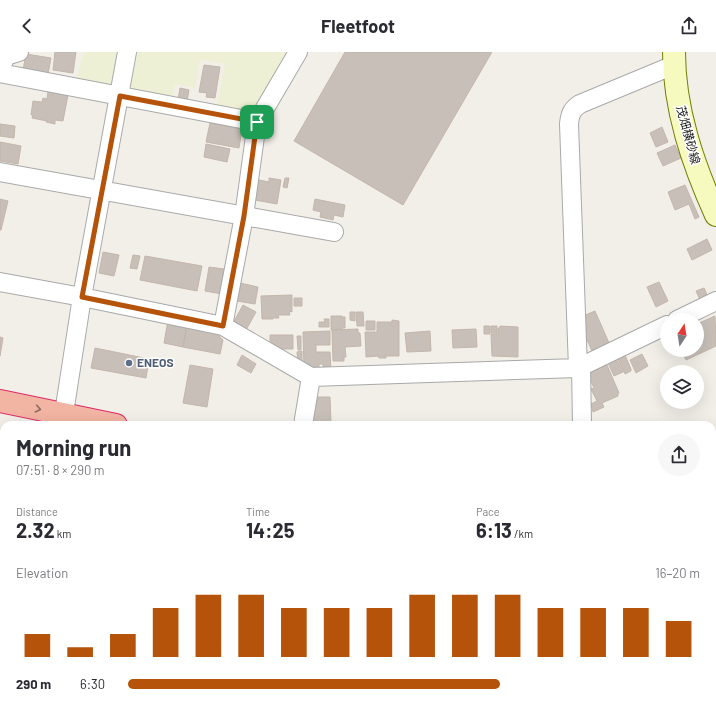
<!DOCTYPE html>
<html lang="en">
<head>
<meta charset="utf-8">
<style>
	body { margin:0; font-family:Barlow,"Noto Sans JP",sans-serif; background:#f7f7f7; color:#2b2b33; height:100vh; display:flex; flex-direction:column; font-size:15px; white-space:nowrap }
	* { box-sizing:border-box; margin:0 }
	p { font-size:13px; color:#7c7c81 }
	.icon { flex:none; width:22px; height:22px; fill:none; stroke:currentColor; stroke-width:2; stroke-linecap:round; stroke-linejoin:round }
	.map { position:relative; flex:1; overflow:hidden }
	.drawer { position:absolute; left:0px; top:369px; width:716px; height:286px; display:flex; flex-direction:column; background:#fff; border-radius:12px 12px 0 0; box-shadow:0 4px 16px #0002 }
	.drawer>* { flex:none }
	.needle { width:26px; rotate:12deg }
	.buttons { position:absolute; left:660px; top:261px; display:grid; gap:8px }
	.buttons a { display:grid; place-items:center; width:44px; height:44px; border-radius:50%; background:#fff; box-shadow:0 4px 16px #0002; font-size:20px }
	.pin { position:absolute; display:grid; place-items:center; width:34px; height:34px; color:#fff; margin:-17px; border-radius:8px; box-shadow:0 2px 6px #0006 }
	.round { display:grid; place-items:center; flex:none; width:42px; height:42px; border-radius:21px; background:#f7f7f7 }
	.summary { display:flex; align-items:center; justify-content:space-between; height:68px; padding:0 16px }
	h1 { font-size:22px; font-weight:700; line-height:30px }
	.stats { display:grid; grid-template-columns:repeat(3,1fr); gap:6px; height:68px; padding:4px 16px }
	.stats div { display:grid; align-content:center }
	.stats b { font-size:20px; font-weight:700 }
	.stats small { font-size:11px; font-weight:400 }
	.stats p { font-size:11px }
	.chart { height:112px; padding:8px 16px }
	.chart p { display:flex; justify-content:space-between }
	.chart svg { width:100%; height:72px; margin-top:4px; stroke:#b45309; stroke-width:6 }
	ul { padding:0 16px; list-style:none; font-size:13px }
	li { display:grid; grid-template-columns:64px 48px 1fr; align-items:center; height:30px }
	li i { height:10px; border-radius:5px; background:#b45309 }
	header { display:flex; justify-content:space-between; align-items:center; height:52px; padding:0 16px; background:#fff; font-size:18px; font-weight:700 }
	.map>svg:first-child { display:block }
</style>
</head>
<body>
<header><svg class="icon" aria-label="back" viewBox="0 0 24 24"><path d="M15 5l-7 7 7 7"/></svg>Fleetfoot<svg class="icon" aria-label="share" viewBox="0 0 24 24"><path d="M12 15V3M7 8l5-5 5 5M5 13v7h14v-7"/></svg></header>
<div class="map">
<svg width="716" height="655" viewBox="0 0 716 655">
	<rect width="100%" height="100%" fill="#f2efe9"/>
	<!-- farmland -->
	<path fill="#eef0d5" d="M84,0H121L115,32L109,35L76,28Z
		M134,0H290L253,61L217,53L225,12L200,8L195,36L175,32L172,46L134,39L128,30Z"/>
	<!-- building -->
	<path fill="#c7bfb8" stroke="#c4b6ab" d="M55,0H76L73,21L53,18Z
		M345,0H492L403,153L294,89Z
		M26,2L51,6L48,22L23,18Z
		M204,13L220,15L215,46L206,45L207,41L199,40Z
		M180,36L189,38L187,49L178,48Z
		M48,39L68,43L63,69L55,68V72L46,70L47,69L32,66L33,63H31L33,49L42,50L43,46L47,47Z
		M210,71L242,77L239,96L206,90Z
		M0,72L15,74L14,86L0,84Z
		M662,75L668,90L656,95L650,81Z
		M0,90L21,94L18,112L0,109Z
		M206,92L230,97L227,110L204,105Z
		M675,93L681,106L663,114L657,101Z
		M269,126L281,128L277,152L255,148L259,128L269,130Z
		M285,126H289L287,136L283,135Z
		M685,133L699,165L695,167L689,152L675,158L668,140Z
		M0,147L8,149L1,178H0Z
		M315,147L345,153L343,165L334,163L333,168L320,165L321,160L313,158Z
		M707,187L712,198L692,208L687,197Z
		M103,200L119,203L114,224L99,221Z
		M133,203L140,204L137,217L130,216Z
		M145,204L202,214L197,239L140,228Z
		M209,215L224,217L222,229H224L222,242L205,239Z
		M659,230L668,249L656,255L647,235Z
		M240,231L258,235L255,252L237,249Z
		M704,236L709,247L701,250L696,239Z
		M292,243V260L289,259L290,263H278L279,266H273V267H262L261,244Z
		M294,246H302V254H294Z
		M243,253L256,260L246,278L233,271Z
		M595,259L609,291L608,292L609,293L604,295L603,294L592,299L584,281L587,279L584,271L586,270L583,264Z
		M350,260H355V269L350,268Z
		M356,260H363L364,274H357Z
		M331,264H342V265H345V276H342V277L331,278Z
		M715,264L716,294L686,308L681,298H697V272Z
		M324,267H329V275H319V270H325Z
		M168,268L187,272L183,295L164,291Z
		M392,268L399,269V304H386V306H379L378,304L366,305L365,280H377V270H392Z
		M366,269H375V278H366Z
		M187,272L211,276L223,288L220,302L183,295Z
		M484,274H490V282H484Z
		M491,274H497V281H491Z
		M500,274L518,275V305L492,304L491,282H498V276H500Z
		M358,277V281H360L361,294L345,295L346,305H344V309H333L332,278Z
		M476,277L477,295L453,296L452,278Z
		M330,279V293H316V300H330L331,319H323V312H319V316L304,317L303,280Z
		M430,279L431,299L407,300L405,281Z
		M270,283H293V297H270Z
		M297,284H301V298H298Z
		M0,285L3,286L0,304Z
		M95,296L149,307L146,326L91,316Z
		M302,299V311H298L297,300Z
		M642,302L648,314L636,321L630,308Z
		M242,303L256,312L251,321L237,313Z
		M625,303L631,317V319L625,322L617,306Z
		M616,307L623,320L614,324L608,311Z
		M190,313L213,317L207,355L183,351Z
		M607,313L619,341L618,342V344L602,351L604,355L593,360L591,352L597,349L591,337L594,336L590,327L591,326L590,320Z
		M312,345H330L331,371H313Z
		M716,397V415L712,417V399Z
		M3,474H4V532H0V486Z
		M0,533L4,534V558L0,557Z
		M716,626V650L708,654L707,651H712V628Z
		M655,651H686L687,652L684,654L685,655H655L654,652Z"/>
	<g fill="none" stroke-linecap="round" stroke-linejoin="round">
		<defs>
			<path id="minor" d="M0,17L6,4L19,0
				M0,21L257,70
				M0,120L334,180
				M0,230L82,245L223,274L311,325L578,316L667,273
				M677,268L716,249
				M223,274L244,164L257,70L298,0
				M581,314L582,373
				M578,316L569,72C570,62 572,57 580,52L674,13
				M64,361L82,245L127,0
				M303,373L311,325
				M643,651L644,655
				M88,655L89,651
				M265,655L266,651
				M534,655L536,651"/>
			<path id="secondary" d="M674,0C674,57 693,112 716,163"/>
			<path id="trunk" d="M0,349L116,373
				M0,433L4,434
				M712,510L716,511
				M712,555H716"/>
		</defs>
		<!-- minor casing -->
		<use href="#minor" stroke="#a9a9a9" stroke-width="20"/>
		<!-- secondary casing -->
		<use href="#secondary" stroke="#707d05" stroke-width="24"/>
		<!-- trunk casing -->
		<use href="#trunk" stroke="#dc2a67" stroke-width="24"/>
		<!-- minor -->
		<use href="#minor" stroke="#fff" stroke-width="18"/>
		<!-- secondary -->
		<use href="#secondary" stroke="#f7fabf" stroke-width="22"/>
		<!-- trunk -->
		<use href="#trunk" stroke="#f2b4a3" stroke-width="22"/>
	</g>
	<!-- one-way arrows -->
	<defs><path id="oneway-chevron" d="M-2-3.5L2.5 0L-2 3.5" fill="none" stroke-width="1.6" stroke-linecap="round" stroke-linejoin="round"/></defs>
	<use stroke="#8a6b62" href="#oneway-chevron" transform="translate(38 357) rotate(12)"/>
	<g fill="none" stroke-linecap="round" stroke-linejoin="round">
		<defs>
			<path id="route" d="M120,44L257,70L244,164L223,274L82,245Z"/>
		</defs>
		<!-- route casing -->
		<use href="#route" stroke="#fff" stroke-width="8"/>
		<!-- route -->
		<use href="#route" stroke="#b45309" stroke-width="5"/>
	</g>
	<!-- markers -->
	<circle fill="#5c6f8a" stroke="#fff" stroke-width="1.5" cx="129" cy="311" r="4"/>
	<g text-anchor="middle" stroke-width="3" stroke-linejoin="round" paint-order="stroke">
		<!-- street labels -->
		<g font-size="12" fill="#222" stroke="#fff">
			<text transform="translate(688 83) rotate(75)" y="4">茂畑横砂線</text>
		</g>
		<!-- service labels -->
		<g font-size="12" font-weight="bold" fill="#4e5e75" stroke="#fff" text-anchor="start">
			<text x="137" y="315">ENEOS</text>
		</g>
	</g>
</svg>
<div class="buttons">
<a><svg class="needle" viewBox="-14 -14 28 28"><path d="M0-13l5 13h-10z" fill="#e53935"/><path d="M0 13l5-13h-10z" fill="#7c7c81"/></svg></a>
<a><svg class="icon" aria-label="layers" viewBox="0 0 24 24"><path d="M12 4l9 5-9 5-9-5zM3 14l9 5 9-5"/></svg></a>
</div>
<div class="pin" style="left:257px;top:70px;background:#1e9e55"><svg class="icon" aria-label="arrive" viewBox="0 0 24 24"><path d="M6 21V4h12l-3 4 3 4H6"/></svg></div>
<section class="drawer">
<div class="summary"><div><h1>Morning run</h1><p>07:51 · 8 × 290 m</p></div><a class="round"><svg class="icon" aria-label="share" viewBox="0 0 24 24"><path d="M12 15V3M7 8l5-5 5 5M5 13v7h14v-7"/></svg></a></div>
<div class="stats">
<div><p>Distance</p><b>2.32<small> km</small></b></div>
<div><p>Time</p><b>14:25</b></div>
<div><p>Pace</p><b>6:13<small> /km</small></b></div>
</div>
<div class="chart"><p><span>Elevation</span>16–20 m</p>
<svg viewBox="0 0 160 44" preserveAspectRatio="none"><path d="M5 44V30M15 44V38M25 44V30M35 44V14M45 44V6M55 44V6M65 44V14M75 44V14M85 44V14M95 44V6M105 44V6M115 44V6M125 44V14M135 44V14M145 44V14M155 44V22"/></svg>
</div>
<ul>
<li><b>290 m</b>6:30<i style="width:65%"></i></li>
</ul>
</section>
</div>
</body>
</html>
